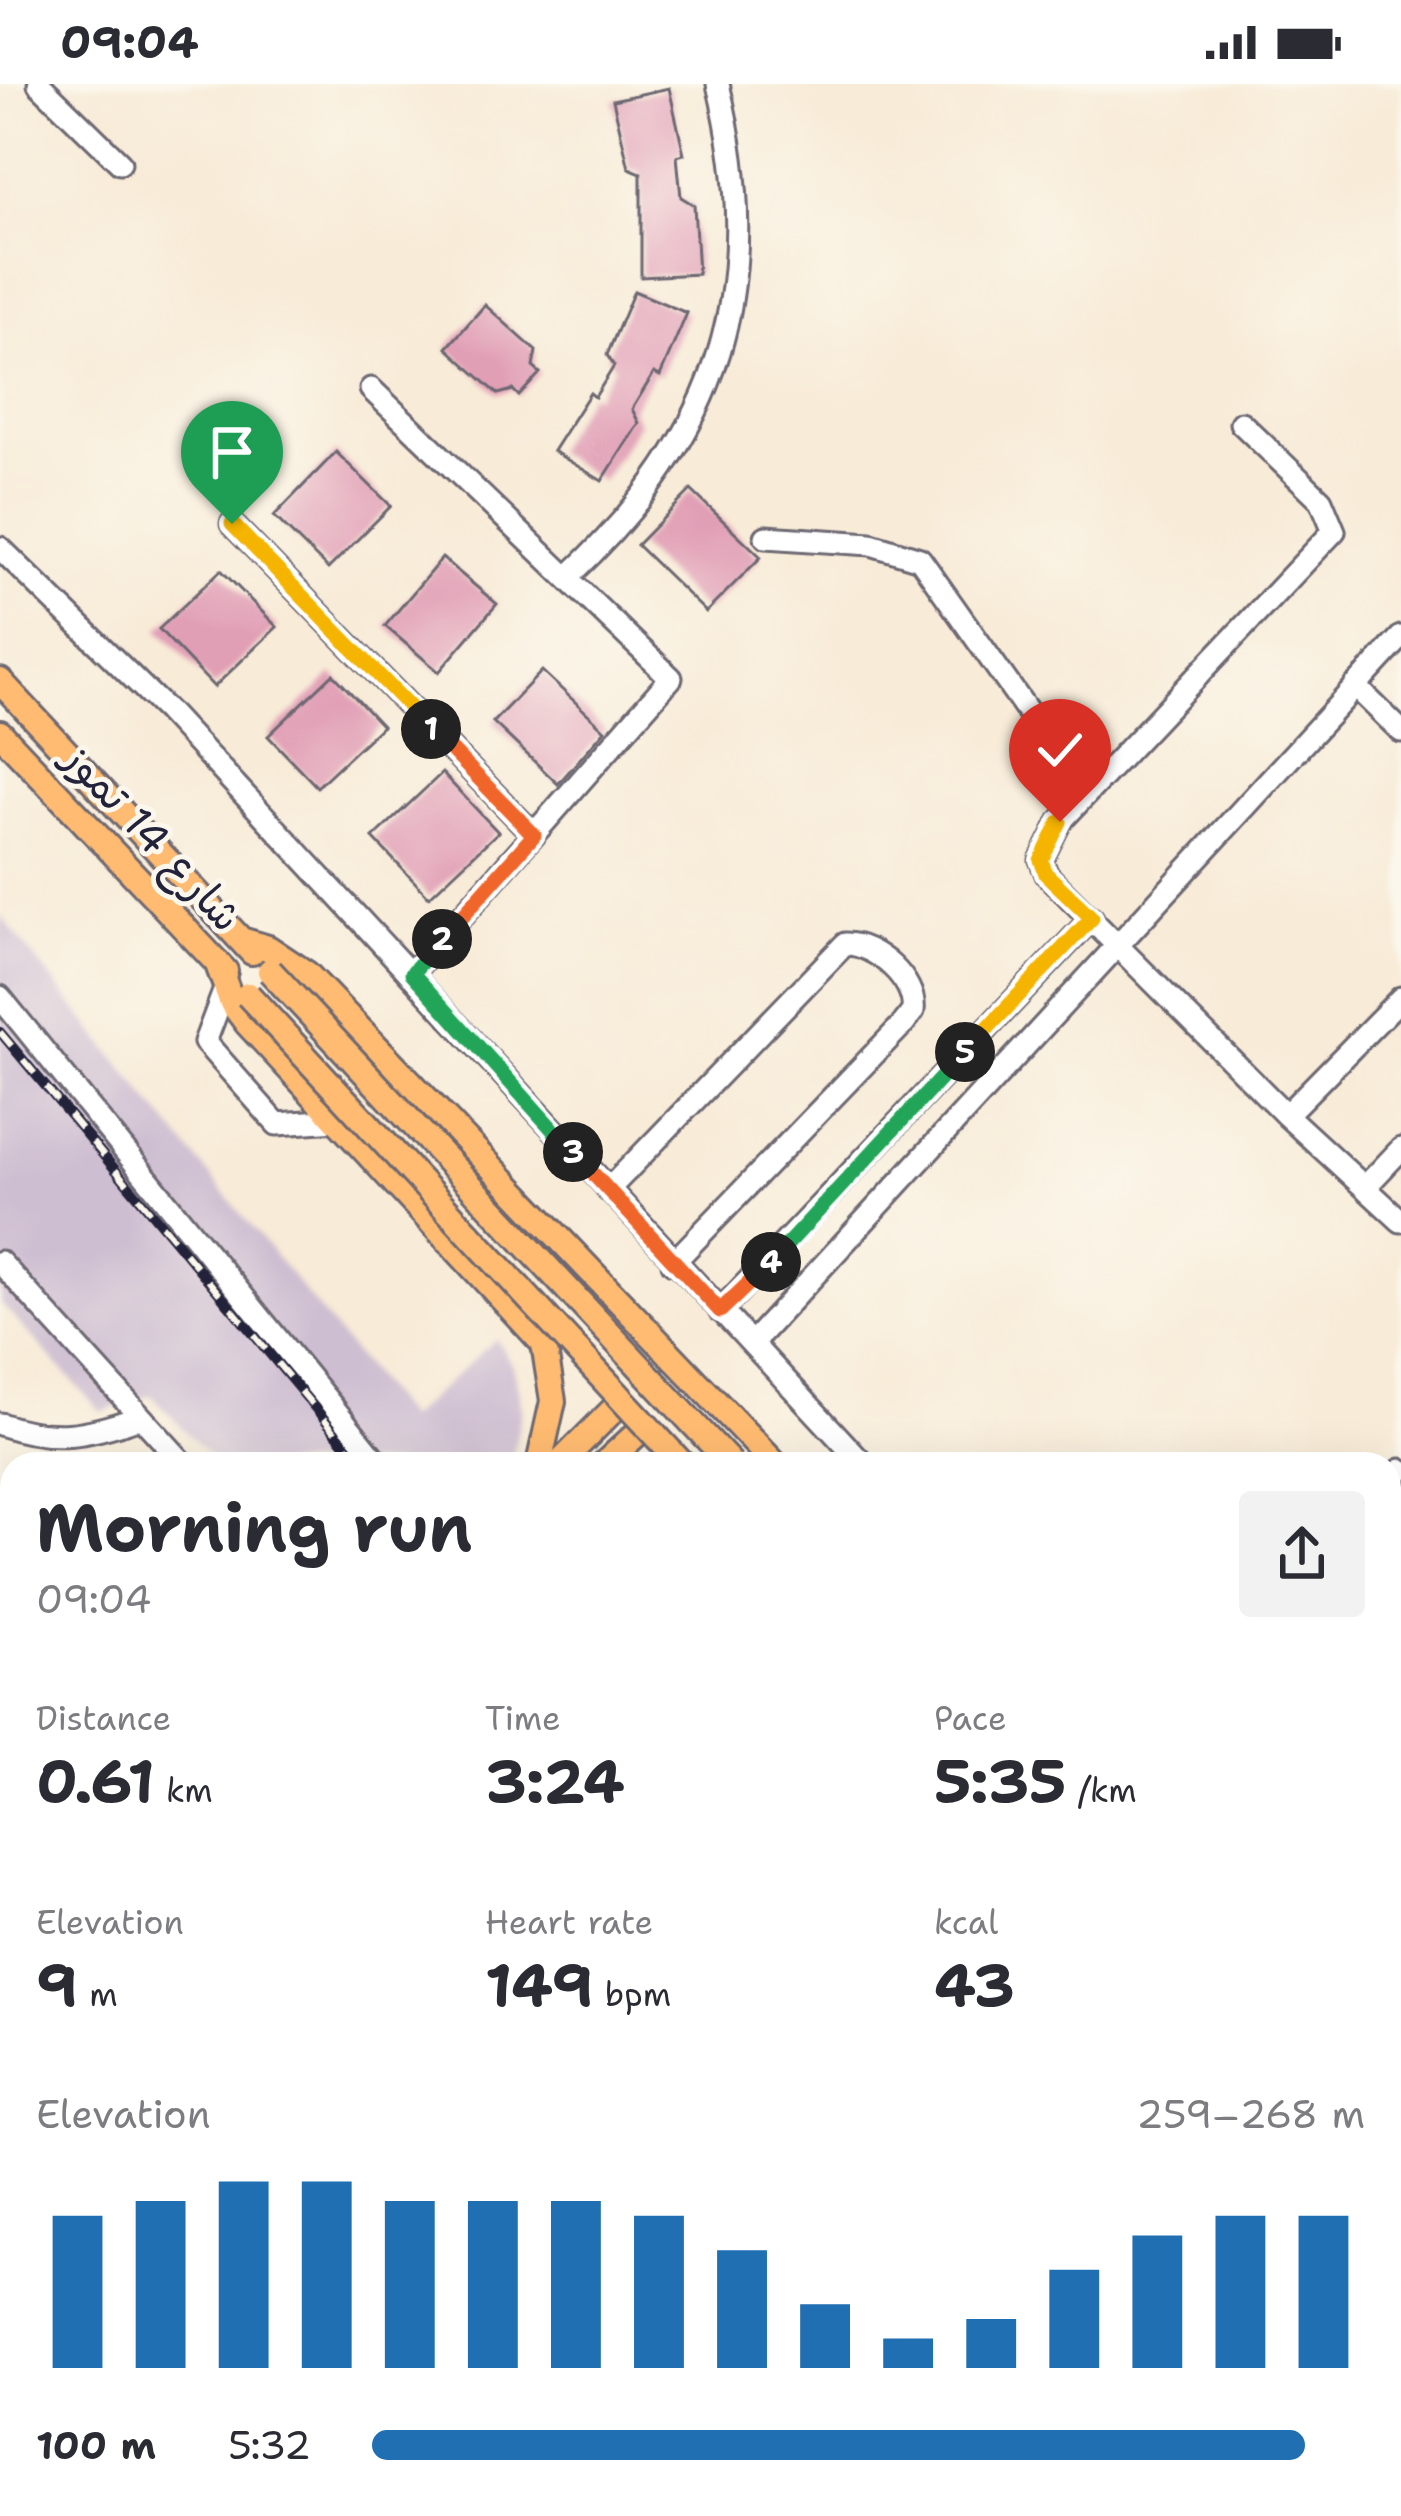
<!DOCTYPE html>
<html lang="en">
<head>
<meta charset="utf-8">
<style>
	body { margin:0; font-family:"Shantell Sans","Playpen Sans Arabic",sans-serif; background:#f2f2f3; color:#2b2b33; height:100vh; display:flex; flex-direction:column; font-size:45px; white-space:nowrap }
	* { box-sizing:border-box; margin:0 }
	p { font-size:39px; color:#7c7c81 }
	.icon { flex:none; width:66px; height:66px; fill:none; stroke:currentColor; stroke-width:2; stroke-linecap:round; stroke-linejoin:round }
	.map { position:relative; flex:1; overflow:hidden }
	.details { position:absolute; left:0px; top:1368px; width:1401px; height:1065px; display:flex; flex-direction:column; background:#fff; border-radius:36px 36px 0 0; box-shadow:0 12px 48px #0002 }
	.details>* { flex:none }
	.pin { position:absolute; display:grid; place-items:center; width:102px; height:102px; color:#fff; margin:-123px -51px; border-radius:50% 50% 50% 0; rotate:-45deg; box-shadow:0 0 12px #0007 }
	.pin .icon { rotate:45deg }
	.km { position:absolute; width:60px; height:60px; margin:-30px; border-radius:50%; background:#222; color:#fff; font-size:33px; line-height:60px; text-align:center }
	.round { display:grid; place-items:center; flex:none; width:126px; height:126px; border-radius:12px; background:#f2f2f3 }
	.overview { display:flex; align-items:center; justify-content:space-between; height:204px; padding:0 36px }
	h1 { font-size:66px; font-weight:700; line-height:90px }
	.stats { display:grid; grid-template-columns:repeat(3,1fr); gap:18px; height:204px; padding:12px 36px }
	.stats div { display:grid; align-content:center }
	.stats b { font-size:60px; font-weight:700 }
	.stats small { font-size:33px; font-weight:400 }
	.stats p { font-size:33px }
	.chart { height:336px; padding:24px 36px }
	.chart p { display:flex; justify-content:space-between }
	.chart svg { width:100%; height:216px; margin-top:12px; stroke:#1f6fb2; stroke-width:6 }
	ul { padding:0 36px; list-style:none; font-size:39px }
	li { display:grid; grid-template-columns:192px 144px 1fr; align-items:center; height:90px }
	li i { height:30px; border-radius:15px; background:#1f6fb2 }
	.status { display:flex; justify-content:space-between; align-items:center; height:84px; padding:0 60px; background:#fff; direction:ltr }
	.status svg { height:33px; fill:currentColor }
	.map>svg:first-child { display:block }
</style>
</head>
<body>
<div class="status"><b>09:04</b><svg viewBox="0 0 49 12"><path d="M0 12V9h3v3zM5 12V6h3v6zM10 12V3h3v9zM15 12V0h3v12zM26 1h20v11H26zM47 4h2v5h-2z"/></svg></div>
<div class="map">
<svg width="1401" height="2432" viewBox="0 0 1401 2432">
	<rect width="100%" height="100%" fill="#fbf7ec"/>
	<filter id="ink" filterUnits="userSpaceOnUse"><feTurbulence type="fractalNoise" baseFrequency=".00833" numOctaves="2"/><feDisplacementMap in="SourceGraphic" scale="24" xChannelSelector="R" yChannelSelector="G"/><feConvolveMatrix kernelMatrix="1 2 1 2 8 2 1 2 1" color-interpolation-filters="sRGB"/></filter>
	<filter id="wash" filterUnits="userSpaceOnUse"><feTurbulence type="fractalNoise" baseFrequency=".004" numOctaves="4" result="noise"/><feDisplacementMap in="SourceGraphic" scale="48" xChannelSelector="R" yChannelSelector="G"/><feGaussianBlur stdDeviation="2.7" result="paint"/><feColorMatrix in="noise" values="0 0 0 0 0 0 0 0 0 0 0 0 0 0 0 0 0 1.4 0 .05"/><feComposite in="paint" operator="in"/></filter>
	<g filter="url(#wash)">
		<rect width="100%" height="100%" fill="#f8ebd7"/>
		<!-- industrial -->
		<path fill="#cebed1" d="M0,831L407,1335L496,1255L514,1285L522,1325L511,1380H216L151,1311L101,1328L0,1219Z
			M12,1714V2421H1077L1085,2432H0V1719Z
			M1389,2174L1401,2186V2432H1287L1275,2421H1389Z"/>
		<g id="blocks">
			<!-- building -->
			<path fill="#e19fb6" d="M669,4L684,70L677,72L681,113L694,121L698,190L641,193V89L629,84L613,16Z
				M634,207L687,229L660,292L654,289L632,325L639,339L602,397L553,367L590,309L595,313L614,282L607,271Z
				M485,221L536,267L533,283L540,289L519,312L513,306L498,310L447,264Z
				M336,368L391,422L328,485L274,432Z
				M691,406L761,473L706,528L637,461Z
				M442,474L497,520L439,588L385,542Z
				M221,486L277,543L214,603L159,545Z
				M542,587L605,646L558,700L493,638Z
				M333,590L382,642L317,703L268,652Z
				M442,689L498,748L429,813L373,754Z"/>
		</g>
	</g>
	<g filter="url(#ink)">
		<use href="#blocks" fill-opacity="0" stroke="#6d6872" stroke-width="3"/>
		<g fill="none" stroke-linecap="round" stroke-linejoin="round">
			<defs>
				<path id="minor" d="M39,0L120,79
					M371,305L671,594L412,889
					M1241,339L1321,416L1334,447L1060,738L1041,776L1047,791L1286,1031L1401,1137
					M232,440L534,751
					M766,453L871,460L920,475L1086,710
					M0,464L167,627L863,1380
					M569,492C721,349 767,203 718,0
					M1355,602L1401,647
					M225,905L205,958L277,1040L338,1036
					M0,913L379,1380
					M1286,1031L1401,914
					M1366,1102L1401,1065
					M608,1106L845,860C874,859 917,896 913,927L904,939L673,1179
					M0,1178L184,1380
					M720,1227L1092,834
					M752,1259L1401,553
					M0,1340C52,1358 86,1352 137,1334
					M1389,1399L1401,1386
					M0,1830L12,1825
					M1389,1937L1401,1949
					M0,2264H12
					M67,2421L69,2432
					M171,2421L178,2432
					M1157,2421L1164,2432
					M1314,2421L1325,2432"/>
				<path id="major" d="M0,597L252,868
					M0,649L225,887
					M241,856L268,864L307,890L775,1380
					M217,878L232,919L247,939L544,1260L553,1317L539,1380
					M559,1380L619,1320
					M604,1380L642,1345
					M0,1650L12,1645
					M0,1676L12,1671
					M1389,2072L1401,2084
					M1389,2122L1401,2134"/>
			</defs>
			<!-- minor casing -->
			<use href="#minor" stroke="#6d6872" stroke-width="27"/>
			<!-- major casing -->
			<use href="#major" stroke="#6d6872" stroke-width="30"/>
			<!-- minor -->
			<use href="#minor" stroke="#fff" stroke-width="21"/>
			<!-- major -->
			<use href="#major" stroke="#ffbb71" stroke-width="24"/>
			<defs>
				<path id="rail" d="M0,948L362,1380
					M1389,2405L1401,2416"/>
			</defs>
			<!-- rail casing -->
			<use href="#rail" stroke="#22223b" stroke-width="10"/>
			<!-- rail -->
			<use href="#rail" stroke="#fbf7ec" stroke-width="6" stroke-dasharray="18" stroke-linecap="butt"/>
			<defs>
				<path id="major-bridge" d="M270,887L731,1380
					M248,911L682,1380"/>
			</defs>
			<!-- major-bridge casing -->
			<use href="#major-bridge" stroke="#6d6872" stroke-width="30" stroke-linecap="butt"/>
			<!-- major-bridge -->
			<use href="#major-bridge" stroke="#ffbb71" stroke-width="24"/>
		</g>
	</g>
	<g fill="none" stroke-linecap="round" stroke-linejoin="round" filter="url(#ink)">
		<defs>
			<path id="split-1" d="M232,440L431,645"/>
			<path id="split-2" d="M431,645L534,751L442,855"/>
			<path id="split-3" d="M442,855L412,889L573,1068"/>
			<path id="split-4" d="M573,1068L720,1227L771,1178"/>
			<path id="split-5" d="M771,1178L965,968"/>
			<path id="split-6" d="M965,968L1092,834L1046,790L1041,776L1060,738"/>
		</defs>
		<!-- split-1 casing -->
		<use href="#split-1" stroke="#fff" stroke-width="24"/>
		<!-- split-2 casing -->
		<use href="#split-2" stroke="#fff" stroke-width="24"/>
		<!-- split-3 casing -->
		<use href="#split-3" stroke="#fff" stroke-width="24"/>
		<!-- split-4 casing -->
		<use href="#split-4" stroke="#fff" stroke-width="24"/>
		<!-- split-5 casing -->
		<use href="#split-5" stroke="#fff" stroke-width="24"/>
		<!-- split-6 casing -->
		<use href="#split-6" stroke="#fff" stroke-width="24"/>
		<!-- split-1 -->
		<use href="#split-1" stroke="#f5b400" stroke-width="15"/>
		<!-- split-2 -->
		<use href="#split-2" stroke="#f0652b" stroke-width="15"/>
		<!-- split-3 -->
		<use href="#split-3" stroke="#22a559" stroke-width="15"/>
		<!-- split-4 -->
		<use href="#split-4" stroke="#f0652b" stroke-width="15"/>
		<!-- split-5 -->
		<use href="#split-5" stroke="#22a559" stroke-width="15"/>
		<!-- split-6 -->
		<use href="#split-6" stroke="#f5b400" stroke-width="15"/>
	</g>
	<g text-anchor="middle" stroke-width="10" stroke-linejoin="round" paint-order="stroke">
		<!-- street labels -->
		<g font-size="42" fill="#22223b" stroke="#fbf7ec">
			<text transform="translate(153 753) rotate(47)" y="15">شارع 14 تموز</text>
		</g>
	</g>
</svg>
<div class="pin" style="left:232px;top:440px;background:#1e9e55"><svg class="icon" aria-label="arrive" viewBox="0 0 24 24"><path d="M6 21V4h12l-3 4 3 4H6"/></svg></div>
<div class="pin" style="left:1060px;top:738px;background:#d93025"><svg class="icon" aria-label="check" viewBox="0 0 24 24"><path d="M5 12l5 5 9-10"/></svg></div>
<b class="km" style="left:431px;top:645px">1</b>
<b class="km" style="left:442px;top:855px">2</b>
<b class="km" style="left:573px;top:1068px">3</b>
<b class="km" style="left:771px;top:1178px">4</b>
<b class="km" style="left:965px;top:968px">5</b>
<section class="details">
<div class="overview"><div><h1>Morning run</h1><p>09:04</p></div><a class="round"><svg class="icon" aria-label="share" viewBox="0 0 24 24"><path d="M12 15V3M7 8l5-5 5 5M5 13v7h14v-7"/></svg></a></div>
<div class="stats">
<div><p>Distance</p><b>0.61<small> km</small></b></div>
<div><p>Time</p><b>3:24</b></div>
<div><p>Pace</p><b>5:35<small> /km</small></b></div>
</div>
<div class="stats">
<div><p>Elevation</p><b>9<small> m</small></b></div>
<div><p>Heart rate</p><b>149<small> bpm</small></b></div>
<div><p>kcal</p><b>43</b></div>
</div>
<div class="chart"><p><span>Elevation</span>259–268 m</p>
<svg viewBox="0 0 160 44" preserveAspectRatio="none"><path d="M5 44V13M15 44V10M25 44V6M35 44V6M45 44V10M55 44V10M65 44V10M75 44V13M85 44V20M95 44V31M105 44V38M115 44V34M125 44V24M135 44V17M145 44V13M155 44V13"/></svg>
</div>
<ul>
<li><b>100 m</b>5:32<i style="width:94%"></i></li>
</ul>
</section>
</div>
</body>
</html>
